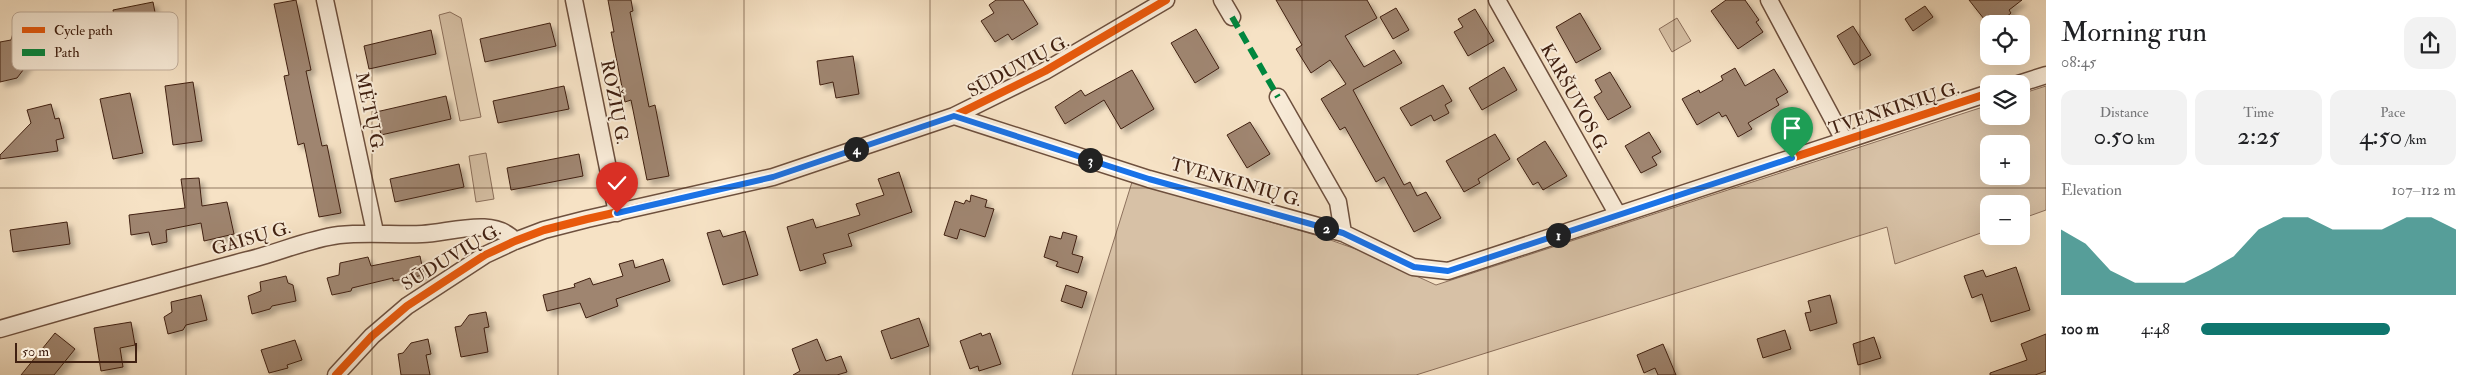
<!DOCTYPE html>
<html lang="en">
<head>
<meta charset="utf-8">
<style>
	body { margin:0; font-family:"IM FELL Double Pica",serif; background:#f2f2f2; color:#202124; height:100vh; display:flex; flex-direction:column; font-size:19px; white-space:nowrap }
	* { box-sizing:border-box; margin:0 }
	p { font-size:16px; color:#757577 }
	.icon { flex:none; width:28px; height:28px; fill:none; stroke:currentColor; stroke-width:2; stroke-linecap:round; stroke-linejoin:round }
	.map { position:relative; flex:1; overflow:hidden }
	.sheet { display:flex; flex-direction:column; background:#fff; width:425px }
	.sheet>* { flex:none }
	.fabs { position:absolute; left:1980px; top:15px; display:grid; gap:10px }
	.fabs a { display:grid; place-items:center; width:50px; height:50px; border-radius:10px; background:#fff; box-shadow:0 5px 20px #0002; font-size:25px }
	.scale { position:absolute; left:15px; bottom:12px; width:122px; box-sizing:border-box; padding-left:5px; border:2px solid #402011; border-top:0; font-size:14px; line-height:18px; white-space:nowrap; color:#402011; -webkit-text-stroke:4px #f9ecd9; paint-order:stroke }
	.pin { position:absolute; display:grid; place-items:center; width:42px; height:42px; color:#fff; margin:-51px -21px; border-radius:50% 50% 50% 0; rotate:-45deg; box-shadow:0 0 5px #0007 }
	.pin .icon { rotate:45deg }
	.km { position:absolute; width:25px; height:25px; margin:-12px; border-radius:50%; background:#222; color:#fff; font-size:14px; line-height:25px; text-align:center }
	.round { display:grid; place-items:center; flex:none; width:52px; height:52px; border-radius:15px; background:#f2f2f2 }
	.headline { display:flex; align-items:center; justify-content:space-between; height:85px; padding:0 15px }
	h1 { font-size:28px; font-weight:600; line-height:38px }
	.metrics { display:grid; grid-template-columns:repeat(3,1fr); gap:8px; height:85px; padding:5px 15px }
	.metrics div { display:grid; align-content:center; border-radius:12px; background:#f2f2f2; text-align:center }
	.metrics b { font-size:25px; font-weight:600 }
	.metrics small { font-size:14px; font-weight:400 }
	.metrics p { font-size:14px }
	.chart { height:140px; padding:10px 15px }
	.chart p { display:flex; justify-content:space-between }
	.chart svg { width:100%; height:90px; margin-top:5px; fill:#0f766e; opacity:.7 }
	ul { padding:0 15px; list-style:none; font-size:16px }
	li { display:grid; grid-template-columns:80px 60px 1fr; align-items:center; height:38px }
	li i { height:12px; border-radius:6px; background:#0f766e }
	main { display:flex; flex:1; min-height:0 }
	.map>svg:first-child { display:block }
</style>
</head>
<body>
<main>
<div class="map">
<svg width="2046" height="375" viewBox="0 0 2046 375">
	<defs>
		<filter id="shadow"><feDropShadow dx="4.5" dy="4.5" stdDeviation="2.5" flood-color="#0004"/></filter>
	</defs>
	<rect width="100%" height="100%" fill="#f6e2c5"/>
	<filter id="stains"><feTurbulence type="fractalNoise" baseFrequency=".004" numOctaves="4"/><feColorMatrix values="0 0 0 0 .2 0 0 0 0 .09 0 0 0 0 .02 0 0 0 .5 -.17"/></filter>
	<radialGradient id="worn" r=".72"><stop offset=".6" stop-color="#630" stop-opacity="0"/><stop offset="1" stop-color="#630" stop-opacity=".3"/></radialGradient>
	<!-- green -->
	<path fill="#d7c1a6" stroke="#8c705c" fill-rule="evenodd" d="M450,12L461,18L481,117L460,121L439,15Z
		M1677,18L1691,41L1672,52L1659,29Z
		M2046,86V210L2021,219V204H1989V230L1895,264L1887,227L1416,375H1072L1132,182L1322,237L1364,252L1436,285L1989,105V116H2021V94ZM1989,144H2021V176H1989Z
		M486,153L494,199L476,202L469,156Z"/>
	<!-- building -->
	<path fill="#9f856f" stroke="#402011" filter="url(#shadow)" d="M296,0L311,70L306,71L322,146L327,145L341,213L319,217L304,143L298,145L294,125L284,76L289,75L274,4Z
		M608,0H631L633,11L630,12L649,107L655,105L669,176L647,180L631,100L625,102L611,32H614Z
		M996,0H1023L1038,24L1012,40L1008,34L995,42L981,21L994,13L989,5Z
		M1276,0H1367L1377,18L1345,36L1364,67L1394,50L1402,63L1353,90L1404,185L1410,182L1417,196L1426,192L1441,218L1414,232L1384,177L1376,182L1345,127L1340,130L1321,99L1346,84L1330,60L1311,73L1296,49L1302,45Z
		M1726,0H1745L1759,20L1756,22L1763,32L1738,49L1711,11Z
		M1969,0H2022L2009,10L2011,13L1998,24L1989,15L1984,19Z
		M153,2L159,33L134,39L132,28L117,31L113,10Z
		M1925,6L1933,17L1913,31L1905,19Z
		M1396,8L1409,30L1393,39L1380,17Z
		M1475,9L1494,41L1468,56L1454,32L1463,27L1458,19Z
		M1580,13L1601,49L1576,63L1556,27Z
		M550,23L556,46L485,62L480,39Z
		M43,25L46,40L17,78L0,82V42L11,40L14,30Z
		M1853,26L1871,55L1854,65L1837,36Z
		M1196,29L1219,68L1195,83L1171,43Z
		M431,30L436,54L369,69L364,46Z
		M853,56L859,94L836,98L833,82L820,85L817,61Z
		M1504,67L1517,90L1482,110L1469,88Z
		M1735,68L1745,86L1774,69L1788,92L1776,99L1779,105L1748,123L1752,129L1738,137L1726,115L1722,117L1719,112L1697,125L1682,99L1699,90L1700,93L1723,80L1721,76Z
		M1132,70L1154,109L1121,129L1104,100L1065,124L1055,107L1081,90L1085,96Z
		M1610,72L1631,107L1608,120L1594,97L1602,92L1595,80Z
		M193,82L202,141L173,145L165,86Z
		M1443,85L1452,101L1445,105L1449,113L1434,121L1431,115L1411,126L1400,108Z
		M564,86L569,109L498,123L493,101Z
		M130,93L143,153L113,159L100,99Z
		M446,96L451,119L381,135L376,112Z
		M51,104L55,119L59,118L64,138L56,140L58,151L0,159V155L31,123L27,110Z
		M1250,122L1270,154L1247,168L1227,135Z
		M1649,132L1661,152L1652,157L1657,165L1641,173L1625,146Z
		M1495,134L1510,159L1478,179L1480,183L1464,192L1446,161Z
		M1545,141L1567,176L1543,190L1538,182L1533,185L1517,159Z
		M579,154L583,176L511,190L507,168Z
		M459,164L464,187L395,202L390,179Z
		M899,172L912,212L848,234L852,246L823,254L826,263L800,271L787,227L813,219L816,228L860,215L856,204L884,195L878,179Z
		M199,178L202,206L227,202L234,234L204,241L201,223L166,230L167,242L152,245L149,232L131,235L129,215L185,208L181,179Z
		M971,195L987,200L985,207L994,209L985,237L960,229L957,239L944,235L955,201L964,204L966,200L970,202Z
		M67,222L70,244L13,252L10,230Z
		M720,230L723,237L745,231L758,275L723,285L707,233Z
		M1063,232L1077,236L1072,254L1083,257L1078,273L1056,266L1058,262L1044,257L1050,236L1061,239Z
		M420,256L424,275L393,281V278L352,288L351,291L332,295L327,278L339,275L340,263L368,257L371,266Z
		M663,259L670,281L616,299L618,306L586,318L580,303L547,311L543,295L575,287L574,284L590,278L593,285L623,276L619,264L633,260L635,268Z
		M2016,267L2030,310L1991,322L1982,294L1972,298L1964,276L1983,270L1986,277Z
		M286,276L288,283L293,285L296,301L272,306L270,309L252,314L248,296L261,291L260,282Z
		M1066,285L1087,292L1082,308L1061,301Z
		M201,295L207,320L186,325L183,330L168,334L164,317L172,312L171,302Z
		M1830,295L1837,323L1810,331L1805,313L1811,312L1808,301Z
		M486,312L489,327L484,328L488,352L461,357L455,327L461,326L469,315Z
		M919,318L929,346L891,359L881,331Z
		M131,322L135,345L120,348L123,367L101,371L94,328Z
		M1785,330L1791,349L1763,358L1757,339Z
		M55,333L75,349L54,375H21Z
		M981,333L982,336L990,333L1001,364L979,371L978,366L970,369L960,341Z
		M2046,334V371L2035,375H1990V373L2027,360L2021,344Z
		M1874,337L1881,358L1858,365L1853,344Z
		M428,339L431,354L426,355L430,375H401L398,354L403,353L411,343Z
		M817,339L826,361L841,356L847,372L837,375H793L800,371L792,349Z
		M295,340L302,360L287,365L288,368L269,373L261,350Z
		M1663,344L1676,375H1658L1655,368L1644,373L1637,355Z"/>
	<g fill="none" stroke-linecap="round" stroke-linejoin="round">
		<defs>
			<path id="minor" d="M325,0L375,232
				M574,0L617,213
				M1222,0L1232,17
				M1497,0L1618,215
				M1769,0L1844,140
				M2018,84L2046,75
				M1278,97L1338,202L1343,233
				M954,116L1149,179L1343,233L1413,267L1448,271L1989,93
				M0,329C82,305 165,282 248,260C278,253 308,239 339,235C367,232 394,235 422,234C450,233 494,216 515,241
				M336,375L372,336L407,306L485,255L515,241L544,230L587,219L773,177L954,116L1045,71L1166,0"/>
		</defs>
		<!-- minor casing -->
		<use href="#minor" stroke="#6e503e" stroke-width="19"/>
		<!-- minor -->
		<use href="#minor" stroke="#f9ecd9" stroke-width="16"/>
		<!-- quiet -->
		<path stroke="#00873e" stroke-width="6" stroke-dasharray="12 6" stroke-linecap="butt" d="M1232,17L1278,97"/>
		<defs>
			<path id="cycleway" d="M954,116L1149,179L1343,233L1413,267L1448,271L1989,93
				M336,375L372,336L407,306L485,255L515,241L544,230L587,219L773,177L954,116L1045,71L1166,0"/>
		</defs>
		<!-- cycleway casing -->
		<use href="#cycleway" stroke="#f9ecd9" stroke-width="11"/>
		<!-- cycleway -->
		<use href="#cycleway" stroke="#e8590c" stroke-width="8"/>
	</g>
	<g fill="none" stroke-linecap="round" stroke-linejoin="round">
		<defs>
			<path id="route" d="M617,213L773,177L954,116L1149,179L1343,233L1414,267L1448,271L1792,158"/>
		</defs>
		<!-- route casing -->
		<use href="#route" stroke="#fff" stroke-width="10"/>
		<!-- route -->
		<use href="#route" stroke="#1a73e8" stroke-width="6"/>
	</g>
	<!-- grid -->
	<path fill="none" stroke="#402011" stroke-width="1" stroke-opacity="0.55" d="M186,0V375M372,0V375M558,0V375M744,0V375M930,0V375M1116,0V375M1302,0V375M1488,0V375M1674,0V375M1860,0V375M0,188H2046"/>
	<g text-anchor="middle" stroke-width="4" stroke-linejoin="round" paint-order="stroke">
		<!-- street labels -->
		<g font-size="18" fill="#402011" stroke="#f9ecd9">
			<text transform="translate(1018 66) rotate(-28)" y="6">SŪDUVIŲ G.</text>
			<text transform="translate(1575 98) rotate(61)" y="6">KARŠUVOS G.</text>
			<text transform="translate(615 102) rotate(79)" y="6">ROŽIŲ G.</text>
			<text transform="translate(1894 108) rotate(-18)" y="6">TVENKINIŲ G.</text>
			<text transform="translate(370 112) rotate(78)" y="6">MĖTŲ G.</text>
			<text transform="translate(1236 182) rotate(16)" y="6">TVENKINIŲ G.</text>
			<text transform="translate(251 238) rotate(-16)" y="6">GAISŲ G.</text>
			<text transform="translate(451 257) rotate(-31)" y="6">SŪDUVIŲ G.</text>
		</g>
	</g>
	<!-- legend -->
	<rect x="12" y="12" width="166" height="58" rx="8" fill="#f9ecd9" stroke="#c2af9d" stroke-width="1"/>
	<rect x="22" y="27" width="23" height="6" fill="#e8590c"/>
	<rect x="22" y="49" width="23" height="7" fill="#00873e"/>
	<g font-size="14" fill="#402011">
		<text x="54" y="35">Cycle path</text>
		<text x="54" y="57">Path</text>
	</g>
	<rect width="100%" height="100%" filter="url(#stains)"/>
	<rect width="100%" height="100%" fill="url(#worn)"/>
</svg>
<div class="fabs">
<a><svg class="icon" aria-label="locate" viewBox="0 0 24 24"><circle cx="12" cy="12" r="6"/><path d="M12 2v4M12 18v4M2 12h4M18 12h4"/></svg></a>
<a><svg class="icon" aria-label="layers" viewBox="0 0 24 24"><path d="M12 4l9 5-9 5-9-5zM3 14l9 5 9-5"/></svg></a>
<a>+</a>
<a>−</a>
</div>
<div class="scale">50 m</div>
<div class="pin" style="left:1792px;top:158px;background:#1e9e55"><svg class="icon" aria-label="arrive" viewBox="0 0 24 24"><path d="M6 21V4h12l-3 4 3 4H6"/></svg></div>
<div class="pin" style="left:617px;top:213px;background:#d93025"><svg class="icon" aria-label="check" viewBox="0 0 24 24"><path d="M5 12l5 5 9-10"/></svg></div>
<b class="km" style="left:1558px;top:235px">1</b>
<b class="km" style="left:1326px;top:228px">2</b>
<b class="km" style="left:1090px;top:160px">3</b>
<b class="km" style="left:856px;top:149px">4</b>
</div>
<section class="sheet">
<div class="headline"><div><h1>Morning run</h1><p>08:45</p></div><a class="round"><svg class="icon" aria-label="share" viewBox="0 0 24 24"><path d="M12 15V3M7 8l5-5 5 5M5 13v7h14v-7"/></svg></a></div>
<div class="metrics">
<div><p>Distance</p><b>0.50<small> km</small></b></div>
<div><p>Time</p><b>2:25</b></div>
<div><p>Pace</p><b>4:50<small> /km</small></b></div>
</div>
<div class="chart"><p><span>Elevation</span>107–112 m</p>
<svg viewBox="0 0 160 44" preserveAspectRatio="none"><path d="M0 44V12L10 19L20 32L30 38L40 38L50 38L60 32L70 25L80 12L90 6L100 6L110 12L120 12L130 12L140 6L150 6L160 12V44z"/></svg>
</div>
<ul>
<li><b>100 m</b>4:48<i style="width:74%"></i></li>
</ul>
</section>
</main>
</body>
</html>
